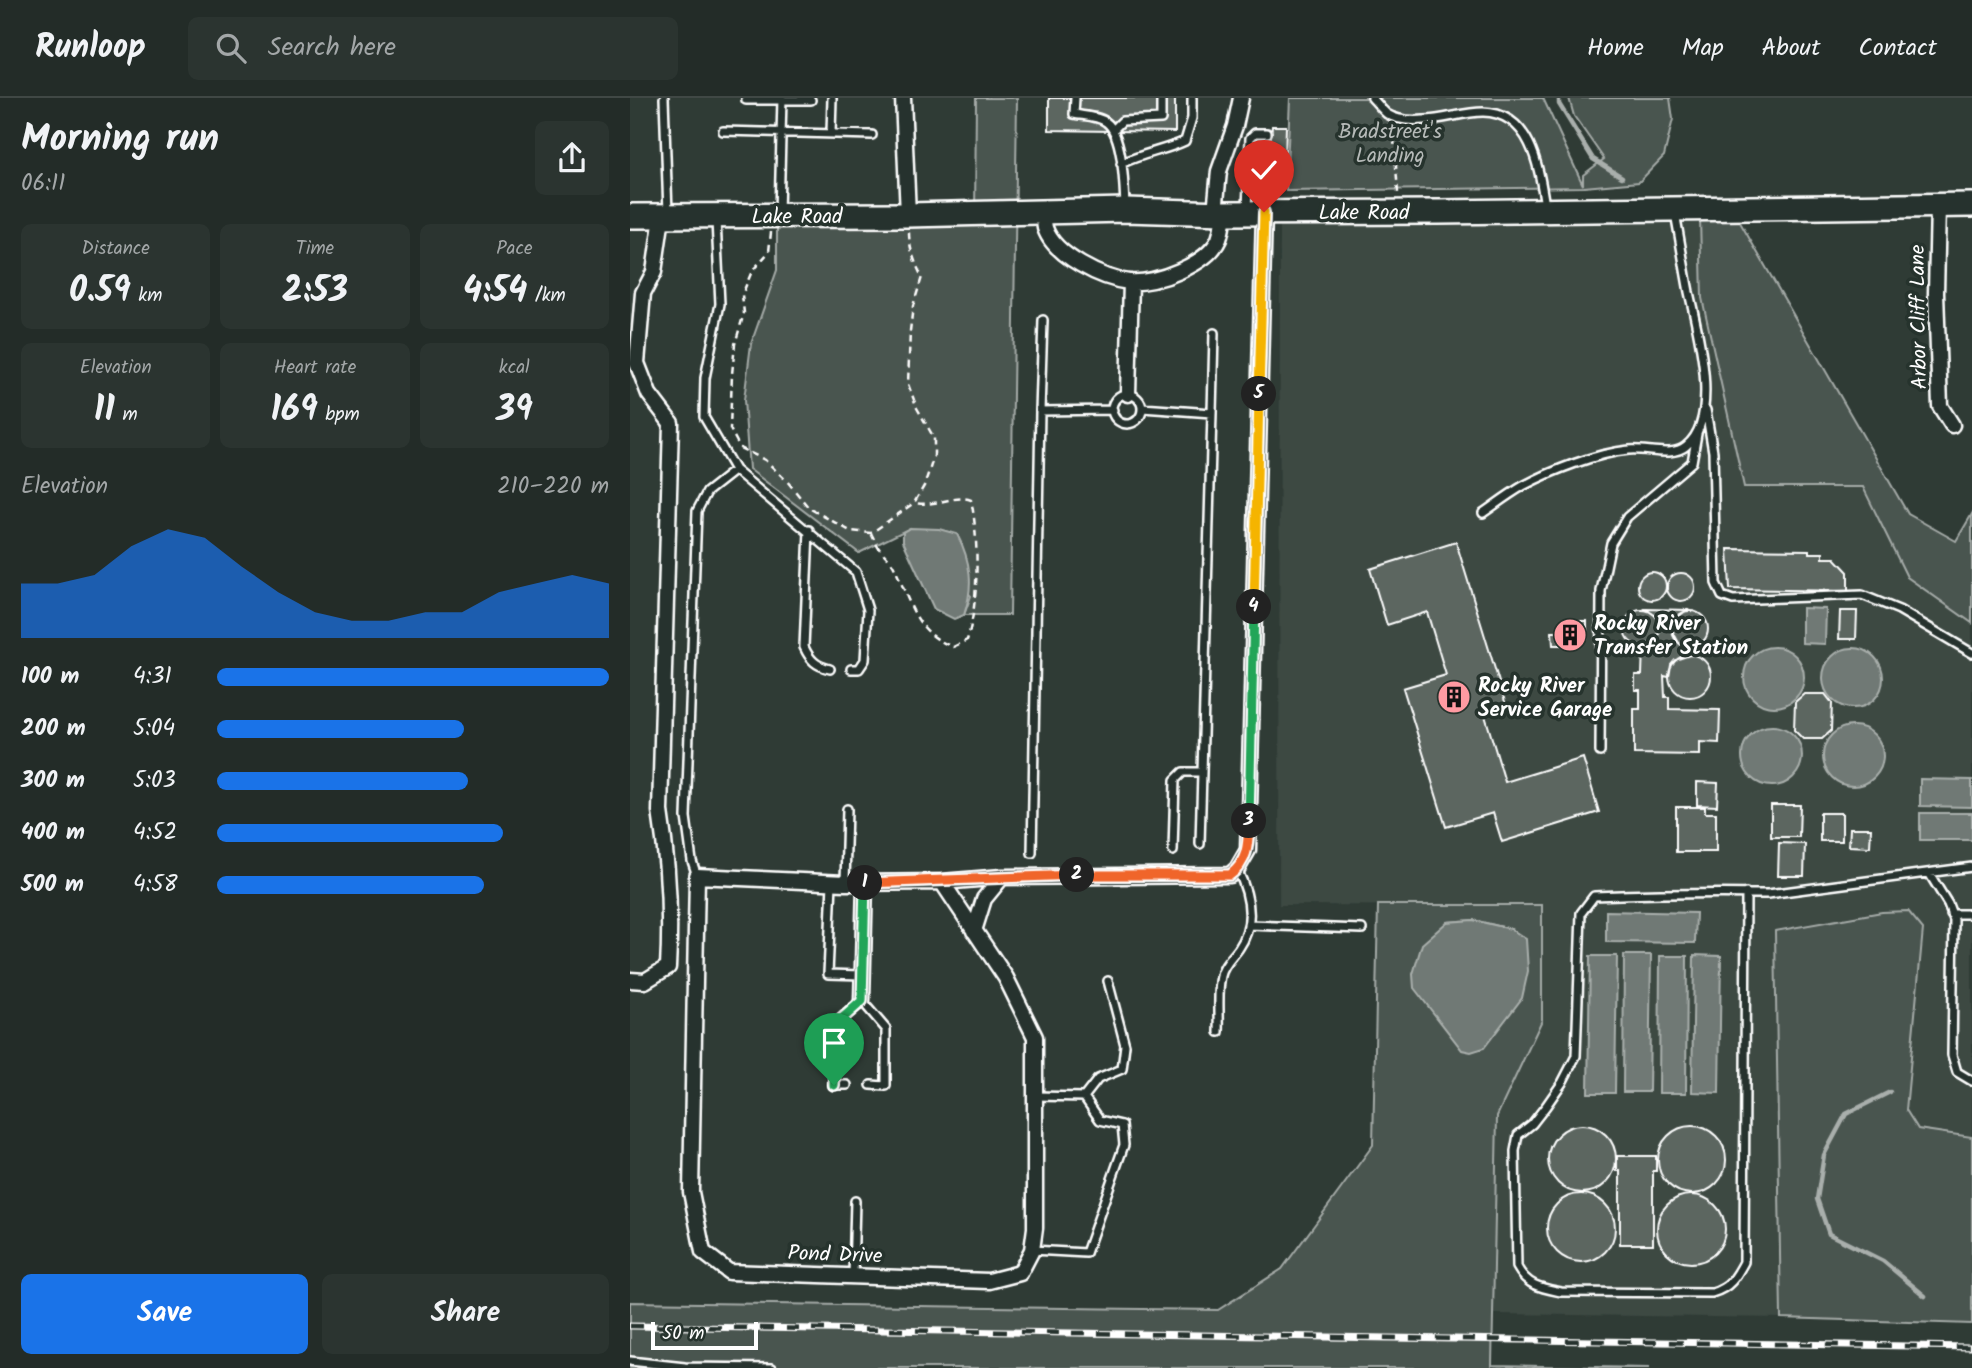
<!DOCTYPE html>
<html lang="en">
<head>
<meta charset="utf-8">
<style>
	body { margin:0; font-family:Kalam,sans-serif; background:#2b3430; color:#f1f3f6; height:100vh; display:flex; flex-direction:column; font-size:26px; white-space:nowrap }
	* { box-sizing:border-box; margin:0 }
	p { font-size:23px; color:#a3a7a8 }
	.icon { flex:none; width:38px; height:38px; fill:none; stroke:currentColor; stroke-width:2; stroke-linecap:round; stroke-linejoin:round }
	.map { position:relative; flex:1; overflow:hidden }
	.panel { display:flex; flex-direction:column; background:#232c28; width:630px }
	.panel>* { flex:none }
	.scale { position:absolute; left:21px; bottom:18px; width:107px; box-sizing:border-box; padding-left:7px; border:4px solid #fff; border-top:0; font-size:19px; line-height:24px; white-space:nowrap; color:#fff; -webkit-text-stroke:5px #26332d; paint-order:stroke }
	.pin { position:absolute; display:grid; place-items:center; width:60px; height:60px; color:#fff; margin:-72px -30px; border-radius:50% 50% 50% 0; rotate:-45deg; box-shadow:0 0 7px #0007 }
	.pin .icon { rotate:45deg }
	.km { position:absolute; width:35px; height:35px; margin:-18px; border-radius:50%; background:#222; color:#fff; font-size:19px; line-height:35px; text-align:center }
	.round { display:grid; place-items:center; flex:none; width:74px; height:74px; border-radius:10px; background:#2b3430 }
	.overview { display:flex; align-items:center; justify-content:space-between; height:119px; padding:0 21px }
	h1 { font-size:38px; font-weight:600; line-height:52px }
	.stats { display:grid; grid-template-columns:repeat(3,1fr); gap:10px; height:119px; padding:7px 21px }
	.stats div { display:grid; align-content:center; border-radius:10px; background:#2b3430; text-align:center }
	.stats b { font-size:35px; font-weight:600 }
	.stats small { font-size:19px; font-weight:400 }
	.stats p { font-size:19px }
	.chart { height:196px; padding:14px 21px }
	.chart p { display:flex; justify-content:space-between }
	.chart svg { width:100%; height:126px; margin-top:7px; fill:#1a73e8; opacity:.7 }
	.primary-button { display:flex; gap:14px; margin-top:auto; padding:14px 21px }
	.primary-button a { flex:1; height:80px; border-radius:10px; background:#1a73e8; color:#fff; font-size:28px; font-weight:600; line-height:80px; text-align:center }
	.primary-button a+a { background:#2b3430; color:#f1f3f6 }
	ul { padding:0 21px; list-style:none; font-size:23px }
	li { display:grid; grid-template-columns:112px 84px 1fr; align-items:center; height:52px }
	li i { height:18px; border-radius:9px; background:#1a73e8 }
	header { display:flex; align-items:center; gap:42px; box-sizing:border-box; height:98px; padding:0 35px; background:#232c28; border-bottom:2px solid #404845 }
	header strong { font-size:33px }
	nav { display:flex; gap:38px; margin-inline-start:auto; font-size:24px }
	.search { width:490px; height:63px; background:#2b3430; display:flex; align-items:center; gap:18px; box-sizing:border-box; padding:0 24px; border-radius:10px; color:#a3a7a8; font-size:26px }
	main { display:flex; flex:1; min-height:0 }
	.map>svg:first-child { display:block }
</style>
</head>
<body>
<header>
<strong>Runloop</strong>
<div class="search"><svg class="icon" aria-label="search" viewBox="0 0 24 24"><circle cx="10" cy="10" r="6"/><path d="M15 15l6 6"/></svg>Search here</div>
<nav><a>Home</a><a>Map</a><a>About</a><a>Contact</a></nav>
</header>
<main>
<section class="panel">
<div class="overview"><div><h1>Morning run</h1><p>06:11</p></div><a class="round"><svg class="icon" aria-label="share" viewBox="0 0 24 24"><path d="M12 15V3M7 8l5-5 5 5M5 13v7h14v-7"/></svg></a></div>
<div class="stats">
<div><p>Distance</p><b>0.59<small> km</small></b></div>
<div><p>Time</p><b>2:53</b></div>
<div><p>Pace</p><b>4:54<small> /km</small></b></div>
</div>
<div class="stats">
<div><p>Elevation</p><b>11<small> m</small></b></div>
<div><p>Heart rate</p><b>169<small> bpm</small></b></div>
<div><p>kcal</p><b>39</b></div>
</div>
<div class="chart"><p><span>Elevation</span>210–220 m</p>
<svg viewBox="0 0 160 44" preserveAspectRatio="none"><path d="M0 44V25L10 25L20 22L30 12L40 6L50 9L60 19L70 28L80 35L90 38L100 38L110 35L120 35L130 28L140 25L150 22L160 25V44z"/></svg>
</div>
<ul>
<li><b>100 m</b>4:31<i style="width:100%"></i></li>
<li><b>200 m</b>5:04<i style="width:63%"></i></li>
<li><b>300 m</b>5:03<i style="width:64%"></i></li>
<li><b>400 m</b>4:52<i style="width:73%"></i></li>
<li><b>500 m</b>4:58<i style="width:68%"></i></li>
</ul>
<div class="primary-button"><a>Save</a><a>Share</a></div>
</section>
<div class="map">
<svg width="1342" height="1270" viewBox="0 0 1342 1270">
	<rect width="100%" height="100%" fill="#2f3b35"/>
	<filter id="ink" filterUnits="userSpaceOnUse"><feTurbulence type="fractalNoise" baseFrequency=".0143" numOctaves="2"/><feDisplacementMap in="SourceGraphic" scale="14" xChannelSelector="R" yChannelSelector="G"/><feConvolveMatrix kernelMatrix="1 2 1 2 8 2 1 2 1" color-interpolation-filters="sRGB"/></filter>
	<g filter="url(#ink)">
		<!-- built -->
		<path fill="#3c4842" d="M1070,119L1072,200L1114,389H1233L1277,479L1342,525V1039L1287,1031L1276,1012L1293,831L1278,813L1252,814L1146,833L1151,1220L863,1216L867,1018L912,922V808L649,807L650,120Z"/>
		<!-- green -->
		<path fill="#4a544f" stroke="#a4aaa7" stroke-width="2" fill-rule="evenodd" d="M346,0H387L380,517H334L341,498L280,430L229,455L119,371L114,302L121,246L147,172V125L345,124Z
			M660,0H913L953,87V77L974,61L944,18L939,0H1040L1043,21L1034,58L1009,84L954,89L656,93Z
			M1070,119H1107L1278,416L1326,443L1342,416V525L1277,479L1233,389H1114L1072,200Z
			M748,807H912V922L867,1018L862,1267L1019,1270H0V1204L588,1212L652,1171L743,1047ZM843,822L881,831L868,930L854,949L817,824Z
			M1278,813L1293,831L1276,1012L1288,1031L1342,1039V1226L1151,1220L1145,833L1252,814Z"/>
		<!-- water -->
		<path fill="#707975" stroke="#a9afac" stroke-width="2" d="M280,430L309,431L327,436C341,463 344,488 334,517L324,521L304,511L273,443V434Z
			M1172,510L1196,511L1195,546L1172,545Z
			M1114 579a30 30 0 1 1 60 0a30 30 0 1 1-60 0Z
			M1193 580a30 30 0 1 1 60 0a30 30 0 1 1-60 0Z
			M1193 658a30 30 0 1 1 60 0a30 30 0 1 1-60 0Z
			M1112 658a30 30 0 1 1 60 0a30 30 0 1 1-60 0Z
			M1290,681L1342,682V709L1290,708Z
			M1290,715H1342V742H1290Z
			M976,813L1066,815L1065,845L976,844Z
			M843,822L881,831L896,841L898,873L892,900L854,950L841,954L832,952L784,890L783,876L792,846L817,824Z
			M994,857H1021L1019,994H993Z
			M1064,857L1091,858L1089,995L1062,994Z
			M960,858H987L985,995H958Z
			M1030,858H1057L1056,995H1029Z"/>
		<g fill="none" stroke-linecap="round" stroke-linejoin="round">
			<!-- stream -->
			<path stroke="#a9afac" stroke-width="4.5" d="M929,0V6L963,61L992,79
				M1260,994L1216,1016L1194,1057L1187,1101L1199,1136L1253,1163L1295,1198"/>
		</g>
		<!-- building -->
		<path fill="#5b6661" stroke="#fff" stroke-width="2" d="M419,0H545V34L419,32Z
			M642,28H656L655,59H626L627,39H641Z
			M826,444L876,607L854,614L875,684L953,660L969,714L872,744L863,715L816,729L773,590L816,577L797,514L757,527L740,471Z
			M1098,451L1179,452V455H1193V460H1205L1218,474V493L1100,491Z
			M1008 488a14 14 0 1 1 28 0a14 14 0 1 1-28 0Z
			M1037 489a14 14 0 1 1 28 0a14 14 0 1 1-28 0Z
			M1016,511L1057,512L1044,522L1043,534L1049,545L1060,548V557L1045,562L1041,567L1039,579L1034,578L1035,599H1039V611L1090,612L1089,645L1070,644V657L1004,656V611H1010V592H1005V577H1012L1013,548L1023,544L1029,535L1030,530L1027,519Z
			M994 530a18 18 0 1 1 36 0a18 18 0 1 1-36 0Z
			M1210,513H1227L1226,541H1209Z
			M1042 531a18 18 0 1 1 36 0a18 18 0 1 1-36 0Z
			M931,523H957V540H931V547H923L922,534H931Z
			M1039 578a21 21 0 1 1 42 0a21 21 0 1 1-42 0Z
			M1174,596H1195L1202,605L1201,633L1192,641H1173L1164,632L1165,604Z
			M1067,684L1088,685L1087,708L1067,707Z
			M1141,707H1170L1169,739H1141Z
			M1046,709H1075V715H1086V754H1046Z
			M1190,715H1212V743H1190Z
			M1220,730H1241L1240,749L1219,748Z
			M1149,745L1175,746L1174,778H1148Z
			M918 1061a34 34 0 1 1 68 0a34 34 0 1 1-68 0Z
			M1028 1062a34 34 0 1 1 68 0a34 34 0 1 1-68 0Z
			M987,1058H1026V1073H1023V1146H990V1073H987Z
			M917 1130a34 34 0 1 1 68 0a34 34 0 1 1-68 0Z
			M1027 1131a34 34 0 1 1 68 0a34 34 0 1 1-68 0Z"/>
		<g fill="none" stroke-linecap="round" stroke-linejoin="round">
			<defs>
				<path id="lane" d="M34,0L38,115
					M116,0V2H181
					M445,0L444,16C454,18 468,18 476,24C493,36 494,87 495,108
					M742,0C747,5 752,12 757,16C768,23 782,23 794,22C814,22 833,14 853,14C902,15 909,71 915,108
					M484,31L492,23L531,21V0
					M93,33L242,37
					M201,36L202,0
					M491,66C512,55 534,53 555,43L562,20V0
					M617,110L620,40L625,35H637
					M149,115L152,0
					M86,122L90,206L75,280L74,319L105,372L226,474L238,512L235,562L229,571H221
					M482 311a15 15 0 1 1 30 0a15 15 0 1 1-30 0Z
					M512,310L582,315L570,746
					M1076,312L1083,354L1086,485L1092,498L1103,502L1232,497L1269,512L1342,555
					M410,313L413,222
					M582,315L584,235
					M853,415C866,406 879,396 893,388C921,373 967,355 999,352C1016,350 1042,360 1056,348C1092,320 1067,231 1059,194C1054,168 1050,141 1045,115
					M179,432L174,549C180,562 186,568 200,571
					M970,654L971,493L981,445L997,419L1062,364L1067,336
					M543,753L545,682L553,674H572
					M402,755L410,313L483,312
					M1299,775L1318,806L1324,822L1322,957L1327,974L1342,983
					M67,778L62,763L56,719L67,413L77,394L105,372
					M202,785L198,876L232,877
					M215,785L217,711
					M1116,795L1114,1164C1106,1179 1100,1190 1082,1195L931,1194C911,1190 897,1188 887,1169L885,1053L888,1037L902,1026L916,1008L932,985L946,958L951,815L964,798C1022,796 1080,795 1138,796L1342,769
					M1321,816H1342
					M618,827L732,831
					M589,934C590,917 587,895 591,878C593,867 603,859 609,850C626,825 620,797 607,771
					M217,987H203L206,926L232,903L256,931V988L241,987
					M406,998L454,999L468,981L492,971L495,947L478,883
					M402,1152L456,1155L494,1047L492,1027L470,1022L454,999
					M223,1178L225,1103
					M0,1263L55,1269L142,1270"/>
				<path id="street" d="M273,0L278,117
					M1308,107L1306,195L1310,308L1322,327
					M414,114C414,119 414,126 415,130C424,158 473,181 499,184C525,187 578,166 589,141C592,133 593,123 594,115
					M585,114L589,73L605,28L611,0
					M498,296L501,184
					M67,778L215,785L312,784L376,880L405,939V1130L402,1152L390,1175L359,1183L99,1174L73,1154L61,1094Z
					M312,784L372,779
					M344,833L354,801L372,779L600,777L607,771L618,752L634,114
					M0,882L15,883L38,869C41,817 38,764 30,713L41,325L19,296L7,265L13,195L24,174L32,119
					M232,903L235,784"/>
				<path id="primary" d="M0,118L278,117L496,112L594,115L809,114L1342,107"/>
			</defs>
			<!-- lane casing -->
			<use href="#lane" stroke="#fff" stroke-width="12"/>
			<!-- street casing -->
			<use href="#street" stroke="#fff" stroke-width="19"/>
			<!-- primary casing -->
			<use href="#primary" stroke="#fff" stroke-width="28"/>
			<!-- path -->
			<path stroke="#fff" stroke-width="2.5" stroke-dasharray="7 5" stroke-linecap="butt" d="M763,28L768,95
				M141,134L139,154L122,173L112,197L114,215L105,246L102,276L100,331L110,350L135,362L157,383L179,410L220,433L241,435L284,405L294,388L304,358V340L287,310L278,286L280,233L283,208L292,179C285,165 279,150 279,134
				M241,435C244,441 247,449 252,454C256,458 260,462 263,467C281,502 282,533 323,549L337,542C349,506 349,439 341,402C326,396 306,409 285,405"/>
			<!-- lane -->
			<use href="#lane" stroke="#26332d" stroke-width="7"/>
			<!-- street -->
			<use href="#street" stroke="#26332d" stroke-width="14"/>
			<!-- primary -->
			<use href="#primary" stroke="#26332d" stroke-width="23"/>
			<defs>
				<path id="rail" d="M0,1228L1342,1249"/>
			</defs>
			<!-- rail casing -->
			<use href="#rail" stroke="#fff" stroke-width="7"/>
			<!-- rail -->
			<use href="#rail" stroke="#26332d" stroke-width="4.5" stroke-dasharray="13" stroke-linecap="butt"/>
		</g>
	</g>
	<g fill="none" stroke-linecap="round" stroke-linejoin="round" filter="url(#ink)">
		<defs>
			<path id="split-1" d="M204,987L206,926L232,903L235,785"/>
			<path id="split-2" d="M235,785L447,777"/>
			<path id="split-3" d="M447,777H600C619,763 618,744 619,723"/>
			<path id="split-4" d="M619,723L624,509"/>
			<path id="split-5" d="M624,509L629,296"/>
			<path id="split-6" d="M629,296L634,114"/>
		</defs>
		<!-- split-1 casing -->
		<use href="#split-1" stroke="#fff" stroke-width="14"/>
		<!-- split-2 casing -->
		<use href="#split-2" stroke="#fff" stroke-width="14"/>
		<!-- split-3 casing -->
		<use href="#split-3" stroke="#fff" stroke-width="14"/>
		<!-- split-4 casing -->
		<use href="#split-4" stroke="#fff" stroke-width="14"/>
		<!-- split-5 casing -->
		<use href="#split-5" stroke="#fff" stroke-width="14"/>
		<!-- split-6 casing -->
		<use href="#split-6" stroke="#fff" stroke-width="14"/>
		<!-- split-1 -->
		<use href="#split-1" stroke="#22a559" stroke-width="9"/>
		<!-- split-2 -->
		<use href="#split-2" stroke="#f0652b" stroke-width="9"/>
		<!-- split-3 -->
		<use href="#split-3" stroke="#f0652b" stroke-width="9"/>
		<!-- split-4 -->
		<use href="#split-4" stroke="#22a559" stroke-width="9"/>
		<!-- split-5 -->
		<use href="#split-5" stroke="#f5b400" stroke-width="9"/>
		<!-- split-6 -->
		<use href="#split-6" stroke="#f5b400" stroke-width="9"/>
	</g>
	<!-- icons -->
	<defs>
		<symbol id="building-disc" viewBox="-11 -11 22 22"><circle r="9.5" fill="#ff9aa2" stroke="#26332d"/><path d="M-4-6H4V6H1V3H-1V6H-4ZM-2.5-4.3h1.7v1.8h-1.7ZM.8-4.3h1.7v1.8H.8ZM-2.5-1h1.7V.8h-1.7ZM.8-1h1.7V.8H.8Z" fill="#111"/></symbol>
	</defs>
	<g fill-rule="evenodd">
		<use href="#building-disc" x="921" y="518" width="38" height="38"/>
		<use href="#building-disc" x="805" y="580" width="38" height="38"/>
	</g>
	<g text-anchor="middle" stroke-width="7" stroke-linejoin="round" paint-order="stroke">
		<!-- park labels -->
		<g font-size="21" fill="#b7bbb9" stroke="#26332d">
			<text x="760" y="40">Bradstreet's<tspan x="760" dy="24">Landing</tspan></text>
		</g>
		<!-- street labels -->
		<g font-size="21" fill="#fff" stroke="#26332d">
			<text x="734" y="121">Lake Road</text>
			<text x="167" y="125">Lake Road</text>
			<text transform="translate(1288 219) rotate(-91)" y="7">Arbor Cliff Lane</text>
			<text transform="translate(205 1156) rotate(2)" y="7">Pond Drive</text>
		</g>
		<!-- poi labels -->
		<g font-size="21" font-weight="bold" fill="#fff" stroke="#26332d" text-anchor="start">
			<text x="964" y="532">Rocky River<tspan x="964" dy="24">Transfer Station</tspan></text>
			<text x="848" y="594">Rocky River<tspan x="848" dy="24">Service Garage</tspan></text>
		</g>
	</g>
</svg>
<div class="scale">50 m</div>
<div class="pin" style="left:204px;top:987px;background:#1e9e55"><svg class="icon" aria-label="arrive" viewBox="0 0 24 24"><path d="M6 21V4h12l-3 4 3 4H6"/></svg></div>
<div class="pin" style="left:634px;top:114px;background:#d93025"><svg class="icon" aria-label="check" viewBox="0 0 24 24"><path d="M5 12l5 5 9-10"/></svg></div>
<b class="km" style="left:235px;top:785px">1</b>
<b class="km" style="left:447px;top:777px">2</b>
<b class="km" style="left:619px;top:723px">3</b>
<b class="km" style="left:624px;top:509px">4</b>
<b class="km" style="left:629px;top:296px">5</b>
</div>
</main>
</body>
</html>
